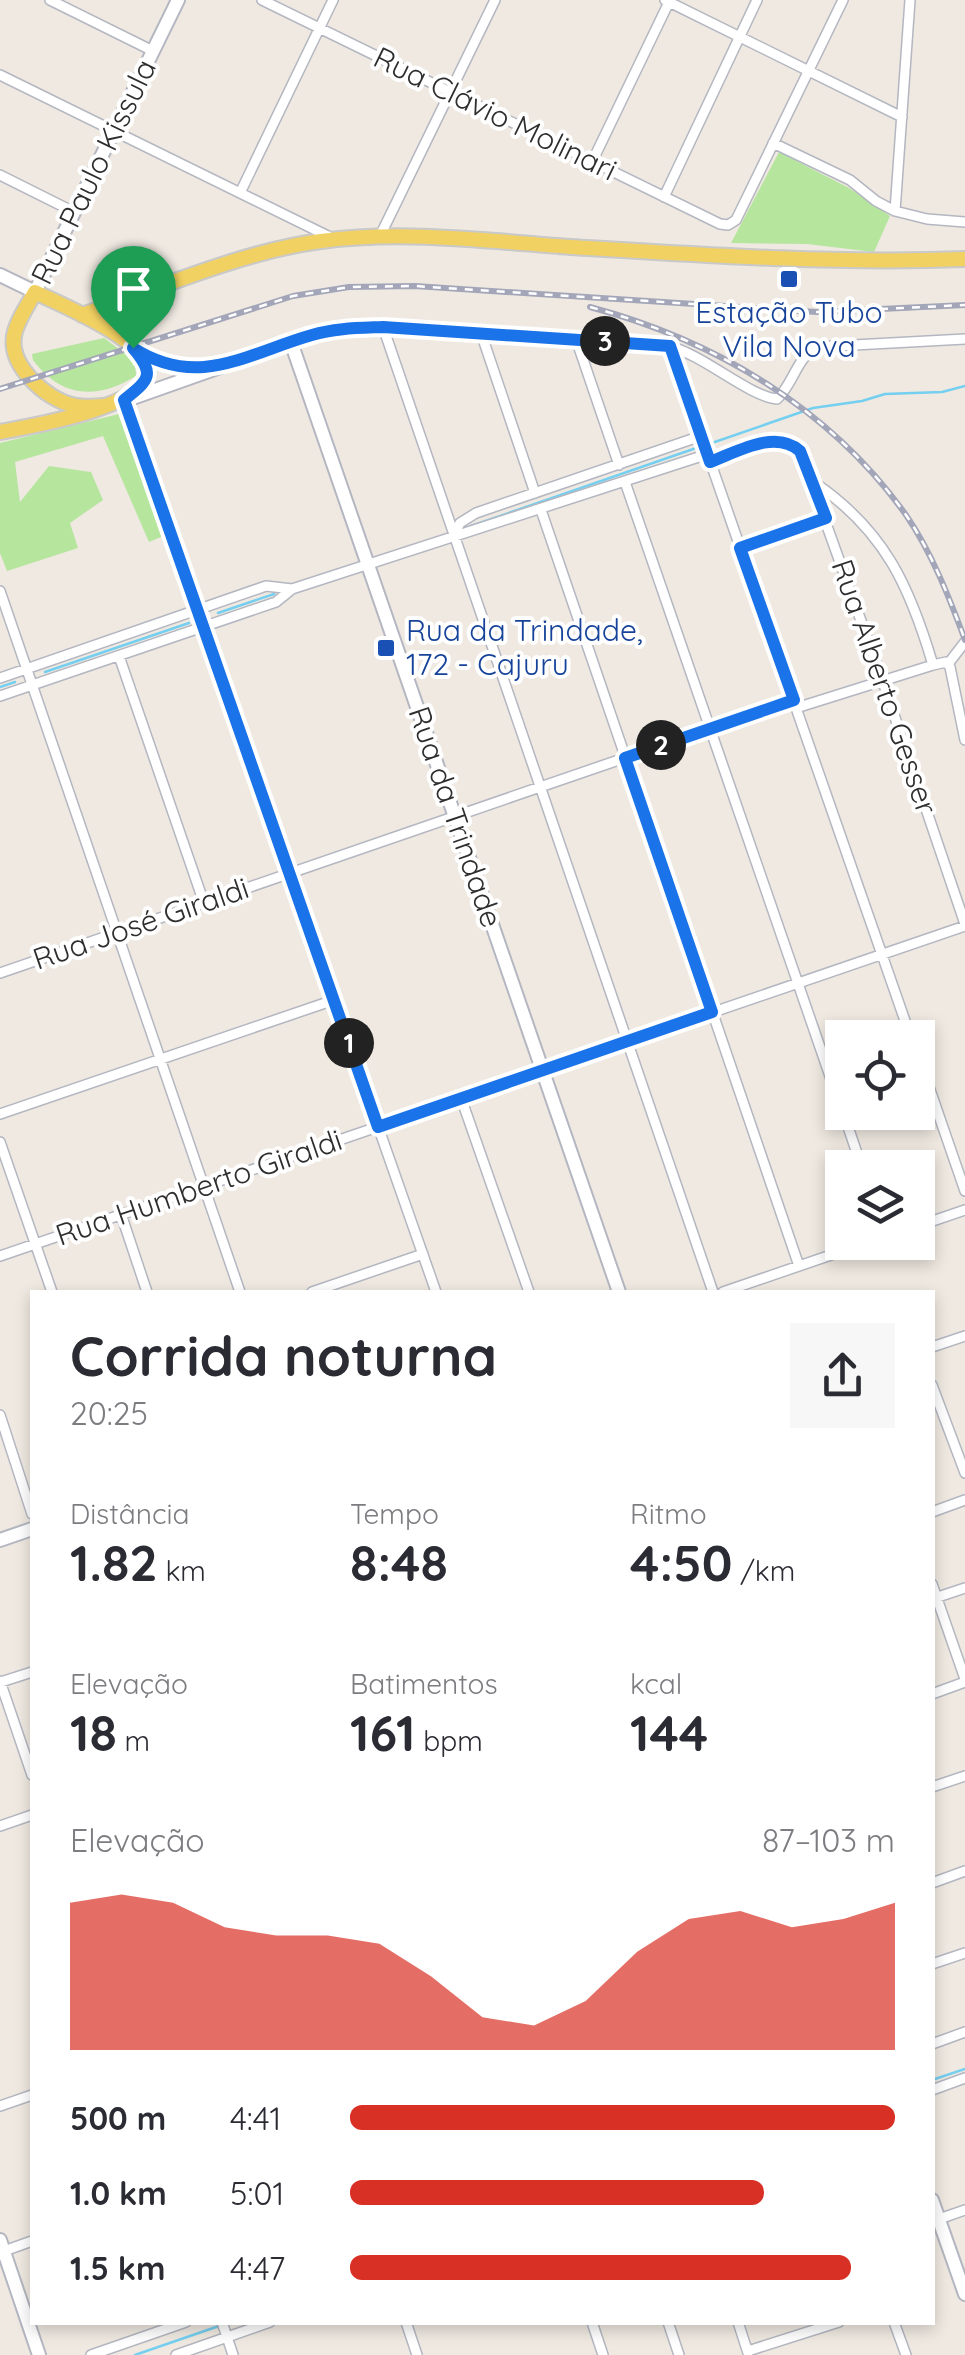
<!DOCTYPE html>
<html lang="pt">
<head>
<meta charset="utf-8">
<style>
	body { margin:0; font-family:Quicksand,sans-serif; background:#f7f7f7; color:#2b2b33; height:100vh; display:flex; flex-direction:column; font-size:38px; white-space:nowrap }
	* { box-sizing:border-box; margin:0 }
	p { font-size:32px; color:#7c7c81 }
	.icon { flex:none; width:55px; height:55px; fill:none; stroke:currentColor; stroke-width:2; stroke-linecap:round; stroke-linejoin:round }
	.map { position:relative; flex:1; overflow:hidden }
	.sheet { position:absolute; left:30px; top:1290px; width:905px; height:1035px; display:flex; flex-direction:column; background:#fff; border-radius:0px; box-shadow:0 5px 15px #0003 }
	.sheet>* { flex:none }
	.fabs { position:absolute; left:825px; top:1020px; display:grid; gap:20px }
	.fabs a { display:grid; place-items:center; width:110px; height:110px; border-radius:0px; background:#fff; box-shadow:0 5px 15px #0003; font-size:50px }
	.pin { position:absolute; display:grid; place-items:center; width:85px; height:85px; color:#fff; margin:-102px -42px; border-radius:50% 50% 50% 0; rotate:-45deg; box-shadow:0 0 10px #0007 }
	.pin .icon { rotate:45deg }
	.km { position:absolute; width:50px; height:50px; margin:-25px; border-radius:50%; background:#222; color:#fff; font-size:28px; line-height:50px; text-align:center }
	.round { display:grid; place-items:center; flex:none; width:105px; height:105px; border-radius:0px; background:#f7f7f7 }
	.summary { display:flex; align-items:center; justify-content:space-between; height:170px; padding:0 40px }
	h1 { font-size:55px; font-weight:700; line-height:75px }
	.figures { display:grid; grid-template-columns:repeat(3,1fr); gap:15px; height:170px; padding:10px 40px }
	.figures div { display:grid; align-content:center }
	.figures b { font-size:50px; font-weight:700 }
	.figures small { font-size:28px; font-weight:400 }
	.figures p { font-size:28px }
	.chart { height:280px; padding:20px 40px }
	.chart p { display:flex; justify-content:space-between }
	.chart svg { width:100%; height:180px; margin-top:10px; fill:#d93025; opacity:.7 }
	ul { padding:0 40px; list-style:none; font-size:32px }
	li { display:grid; grid-template-columns:160px 120px 1fr; align-items:center; height:75px }
	li i { height:25px; border-radius:12px; background:#d93025 }
	.map>svg:first-child { display:block }
</style>
</head>
<body>
<div class="map">
<svg width="965" height="2355" viewBox="0 0 965 2355">
	<rect width="100%" height="100%" fill="#efe9e1"/>
	<!-- green -->
	<path fill="#b6e59e" d="M779,152L849,188L890,216L874,252L807,244L731,243Z
		M104,338L135,361L136,376C97,400 61,398 33,360L32,354Z
		M119,414L168,534L149,542L103,436L15,462L20,502L49,466L91,472L103,500L70,523L78,548L7,571L0,553V443Z"/>
	<g fill="none" stroke-linecap="round" stroke-linejoin="round">
		<!-- stream -->
		<path stroke="#75cff0" stroke-width="2.5" d="M709,444L813,408L862,401L885,394L942,392L965,386
			M471,526L702,446
			M218,613L274,594
			M45,672L189,623
			M0,687L15,682
			M932,2080L965,2069
			M135,2355L219,2326"/>
		<defs>
			<path id="street" d="M50,0L153,51
				M262,0L720,224L728,225L736,220L843,0
				M665,0L902,117
				M0,75L334,239
				M773,143L850,180L876,201L895,211L927,219L965,222
				M592,162L670,0
				M0,175L74,212
				M240,193L333,0
				M664,197L757,0
				M895,211L910,0
				M380,236L495,0
				M383,327L713,1292
				M481,333L535,493
				M576,339L619,465
				M291,342C373,313 467,332 552,338C589,340 630,339 667,346C700,352 750,397 777,399C794,383 796,358 817,347L965,339
				M670,346L911,1038
				M124,401L436,1292
				M711,462C737,453 775,429 800,451L883,682L965,924
				M625,482L842,1111
				M815,483C885,531 910,587 933,665L946,662L950,667L965,740
				M541,510L799,1266
				M454,534L460,523L476,513L701,436
				M740,547L826,518
				M0,591L240,1292
				M119,656L204,903
				M948,664L965,642
				M0,678L266,586L292,589
				M0,696L276,602L292,589L708,454
				M796,708L933,665
				M0,973L793,700
				M918,1055L965,1191
				M461,1098L529,1292
				M843,1112L862,1168
				M0,1114L334,1000
				M0,1142L52,1292
				M121,1214L147,1292
				M918,1226L965,1210
				M0,1256L965,926
				M312,1292L423,1254
				M723,1292L869,1242
				M932,1347L965,1336
				M932,1385L965,1473
				M0,1415L32,1514
				M932,1512L965,1500
				M932,1584L965,1679
				M935,1598L965,1588
				M0,1681L32,1775
				M1,1682L32,1672
				M932,1694L965,1682
				M932,1787L965,1776
				M0,1826L32,1815
				M932,1883L965,1871
				M932,1964L965,1953
				M932,2044L965,2032
				M932,2090L965,2078
				M0,2106L32,2095
				M939,2219L965,2210
				M4,2251L32,2241
				M222,2322L233,2355
				M406,2322L417,2355
				M592,2322L603,2355
				M668,2322L679,2355
				M738,2322L748,2353
				M894,2322L906,2355
				M748,2351L839,2322
				M91,2355L186,2322
				M176,2355L270,2322"/>
			<path id="secondary" d="M0,275L35,292L178,0
				M137,351L176,366L208,367
				M127,400L291,342L619,1292
				M0,1540L32,1529
				M932,2200L965,2294
				M0,2240L39,2355"/>
			<path id="primary" d="M82,315C156,289 244,251 321,241C404,230 488,241 571,247C702,255 834,264 965,259
				M132,346L127,327L139,295
				M0,432C27,427 154,406 148,369C143,338 61,305 35,292C28,305 16,322 14,336C9,366 46,399 72,405C83,408 93,407 104,406"/>
		</defs>
		<!-- street casing -->
		<use href="#street" stroke="#b4b7c1" stroke-width="12"/>
		<!-- secondary casing -->
		<use href="#secondary" stroke="#b4b7c1" stroke-width="16"/>
		<!-- primary casing -->
		<use href="#primary" stroke="#c9c9c9" stroke-width="18"/>
		<!-- street -->
		<use href="#street" stroke="#fff" stroke-width="9"/>
		<!-- secondary -->
		<use href="#secondary" stroke="#fff" stroke-width="12"/>
		<!-- primary -->
		<use href="#primary" stroke="#f2d163" stroke-width="14"/>
		<defs>
			<path id="rail" d="M590,307C714,340 830,408 906,515C932,553 949,597 965,640
				M0,389L293,296L349,287L415,286L817,312L965,305"/>
		</defs>
		<!-- rail casing -->
		<use href="#rail" stroke="#a3a6b8" stroke-width="6"/>
		<!-- rail -->
		<use href="#rail" stroke="#fff" stroke-width="2.5" stroke-dasharray="8" stroke-linecap="butt"/>
	</g>
	<g fill="none" stroke-linecap="round" stroke-linejoin="round">
		<defs>
			<path id="route" d="M383,327L670,346L710,462C737,452 775,429 800,451L826,518L740,548L794,700L625,758L712,1012L378,1127L124,400C149,380 156,375 133,348C199,390 248,353 312,335C335,328 359,328 383,327Z"/>
		</defs>
		<!-- route casing -->
		<use href="#route" stroke="#fff" stroke-width="20"/>
		<!-- route -->
		<use href="#route" stroke="#1a73e8" stroke-width="12"/>
	</g>
	<!-- markers -->
	<g fill="#1a4fb4" stroke="#fff" stroke-width="4">
		<rect x="779" y="269" width="20" height="20" rx="5"/>
		<rect x="376" y="638" width="20" height="20" rx="5"/>
	</g>
	<g text-anchor="middle" stroke-width="8" stroke-linejoin="round" paint-order="stroke">
		<!-- street labels -->
		<g font-size="30" fill="#2e2e2e" stroke="#fff">
			<text transform="translate(495 114) rotate(26)" y="10">Rua Clávio Molinari</text>
			<text transform="translate(94 172) rotate(-64)" y="10">Rua Paulo Kissula</text>
			<text transform="translate(884 687) rotate(71)" y="10">Rua Alberto Gesser</text>
			<text transform="translate(455 817) rotate(71)" y="10">Rua da Trindade</text>
			<text transform="translate(141 924) rotate(-19)" y="10">Rua José Giraldi</text>
			<text transform="translate(199 1188) rotate(-19)" y="10">Rua Humberto Giraldi</text>
		</g>
		<!-- transit labels -->
		<g font-size="30" fill="#164399" stroke="#fff">
			<text x="789" y="323">Estação Tubo<tspan x="789" dy="34">Vila Nova</tspan></text>
			<text x="406" y="641" text-anchor="start">Rua da Trindade,<tspan x="406" dy="34">172 - Cajuru</tspan></text>
		</g>
	</g>
</svg>
<div class="fabs">
<a><svg class="icon" aria-label="locate" viewBox="0 0 24 24"><circle cx="12" cy="12" r="6"/><path d="M12 2v4M12 18v4M2 12h4M18 12h4"/></svg></a>
<a><svg class="icon" aria-label="layers" viewBox="0 0 24 24"><path d="M12 4l9 5-9 5-9-5zM3 14l9 5 9-5"/></svg></a>
</div>
<div class="pin" style="left:133px;top:348px;background:#1e9e55"><svg class="icon" aria-label="arrive" viewBox="0 0 24 24"><path d="M6 21V4h12l-3 4 3 4H6"/></svg></div>
<b class="km" style="left:349px;top:1043px">1</b>
<b class="km" style="left:661px;top:745px">2</b>
<b class="km" style="left:605px;top:341px">3</b>
<section class="sheet">
<div class="summary"><div><h1>Corrida noturna</h1><p>20:25</p></div><a class="round"><svg class="icon" aria-label="share" viewBox="0 0 24 24"><path d="M12 15V3M7 8l5-5 5 5M5 13v7h14v-7"/></svg></a></div>
<div class="figures">
<div><p>Distância</p><b>1.82<small> km</small></b></div>
<div><p>Tempo</p><b>8:48</b></div>
<div><p>Ritmo</p><b>4:50<small> /km</small></b></div>
</div>
<div class="figures">
<div><p>Elevação</p><b>18<small> m</small></b></div>
<div><p>Batimentos</p><b>161<small> bpm</small></b></div>
<div><p>kcal</p><b>144</b></div>
</div>
<div class="chart"><p><span>Elevação</span>87–103 m</p>
<svg viewBox="0 0 160 44" preserveAspectRatio="none"><path d="M0 44V8L10 6L20 8L30 14L40 16L50 16L60 18L70 26L80 36L90 38L100 32L110 20L120 12L130 10L140 14L150 12L160 8V44z"/></svg>
</div>
<ul>
<li><b>500 m</b>4:41<i style="width:100%"></i></li>
<li><b>1.0 km</b>5:01<i style="width:76%"></i></li>
<li><b>1.5 km</b>4:47<i style="width:92%"></i></li>
</ul>
</section>
</div>
</body>
</html>
